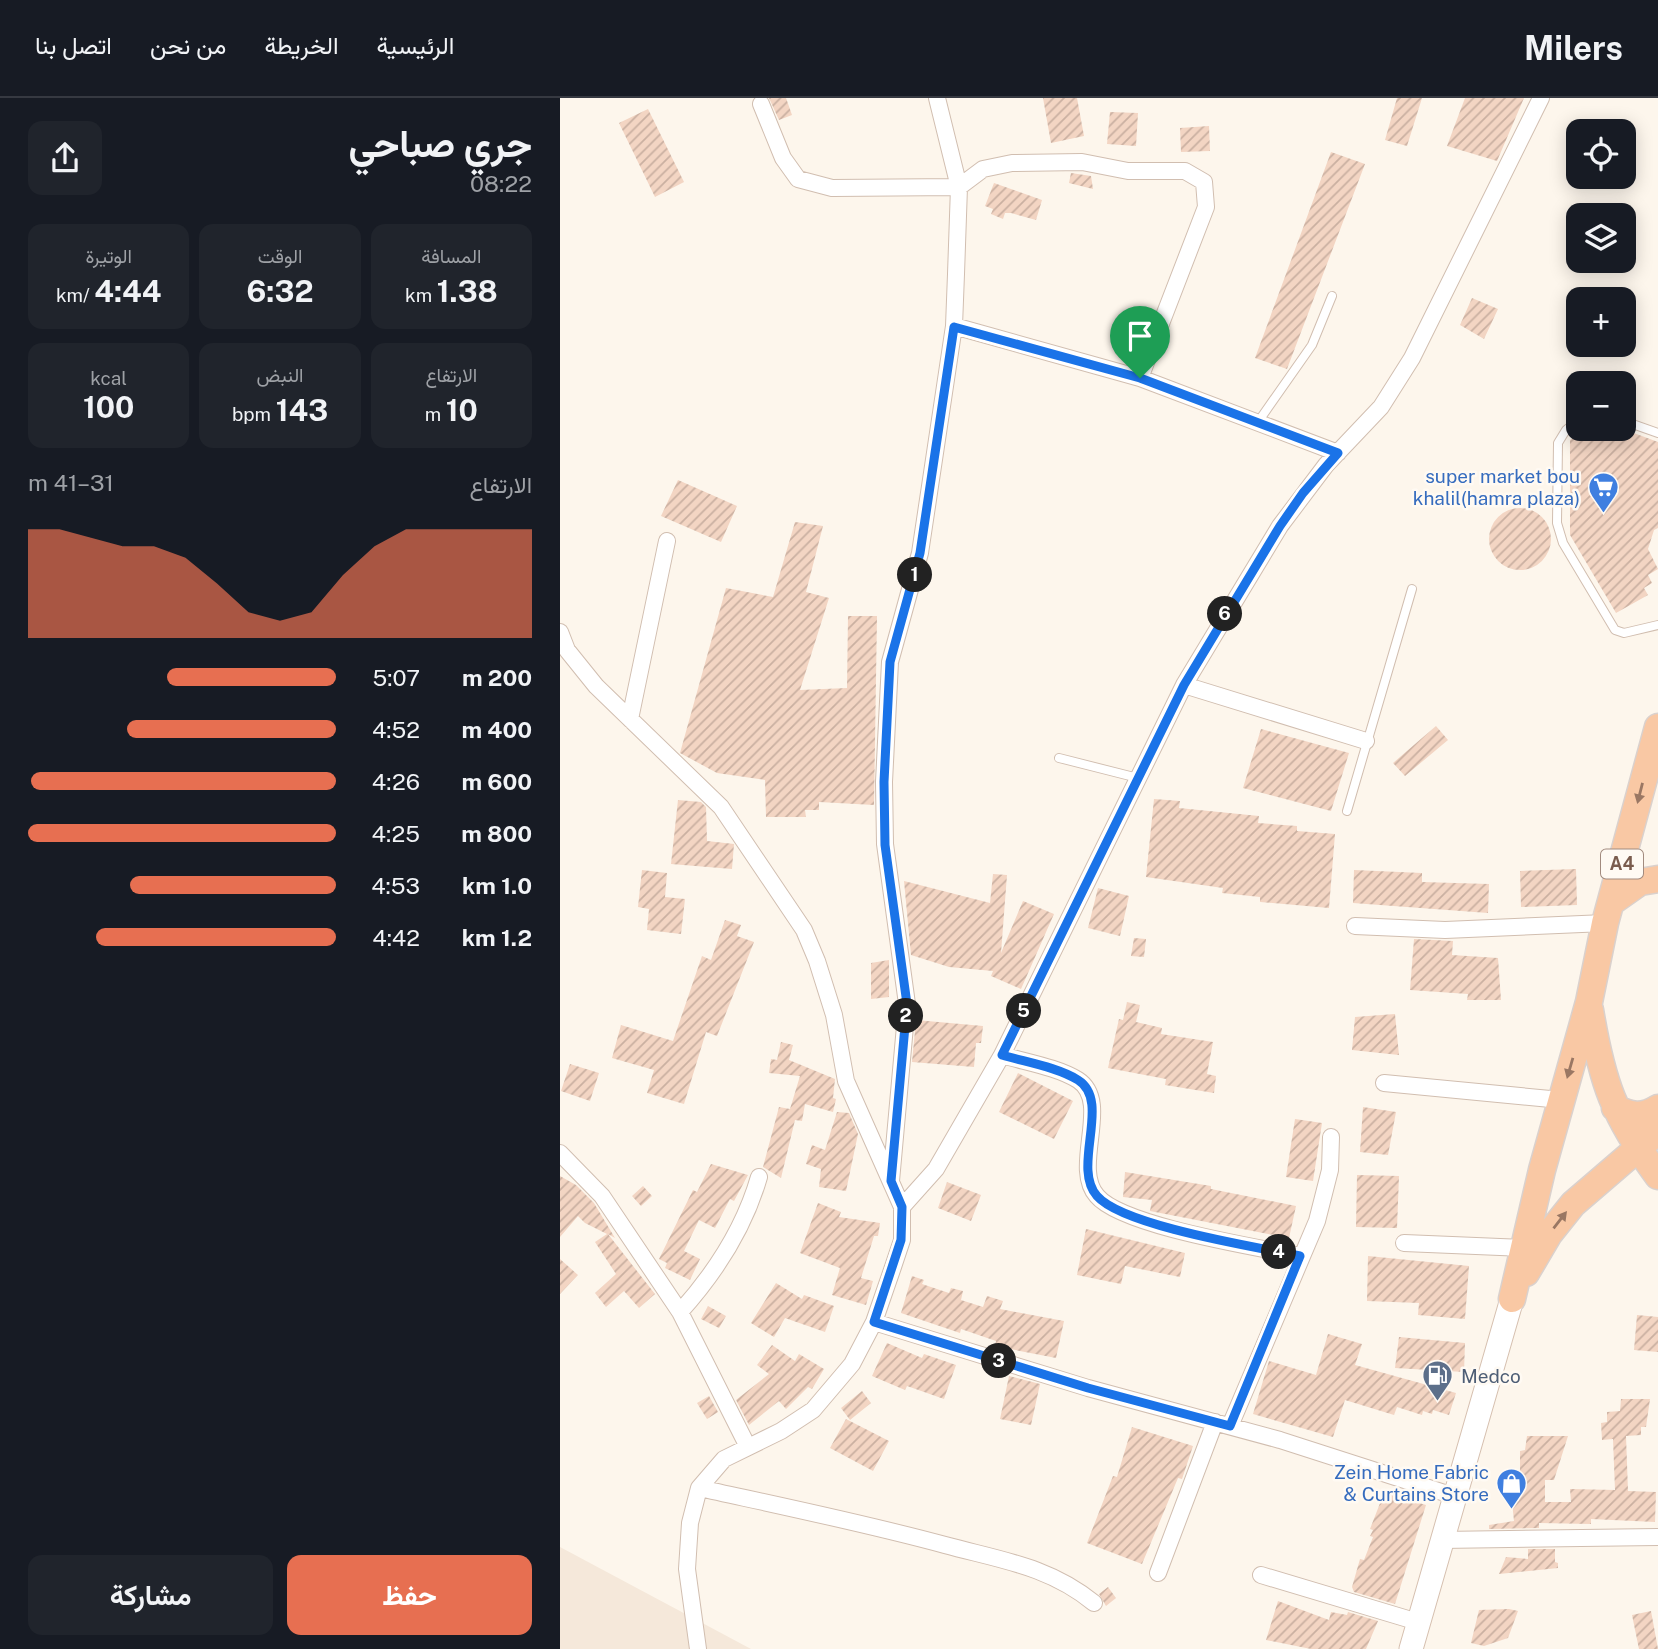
<!DOCTYPE html>
<html lang="ar">
<head>
<meta charset="utf-8">
<style>
	body { margin:0; font-family:"Public Sans",Vazirmatn,sans-serif; background:#20242c; color:#f1f3f6; direction:rtl; height:100vh; display:flex; flex-direction:column; font-size:26px; white-space:nowrap }
	* { box-sizing:border-box; margin:0 }
	p { font-size:23px; color:#9ea1a6 }
	.icon { flex:none; width:38px; height:38px; fill:none; stroke:currentColor; stroke-width:2; stroke-linecap:round; stroke-linejoin:round }
	.map { position:relative; flex:1; overflow:hidden; direction:ltr }
	.side { display:flex; flex-direction:column; background:#171b24; width:560px }
	.side>* { flex:none }
	.buttons { position:absolute; left:1006px; top:21px; display:grid; gap:14px }
	.buttons a { display:grid; place-items:center; width:70px; height:70px; border-radius:14px; background:#171b24; box-shadow:0 4px 18px #0003; font-size:35px }
	.pin { position:absolute; display:grid; place-items:center; width:60px; height:60px; color:#fff; margin:-72px -30px; border-radius:50% 50% 50% 0; rotate:-45deg; box-shadow:0 0 7px #0007 }
	.pin .icon { rotate:45deg }
	.km { position:absolute; width:35px; height:35px; margin:-18px; border-radius:50%; background:#222; color:#fff; font-size:19px; line-height:35px; text-align:center }
	.round { display:grid; place-items:center; flex:none; width:74px; height:74px; border-radius:14px; background:#20242c }
	.headline { display:flex; align-items:center; justify-content:space-between; height:119px; padding:0 28px }
	h1 { font-size:38px; font-weight:700; line-height:52px }
	.figures { display:grid; grid-template-columns:repeat(3,1fr); gap:10px; height:119px; padding:7px 28px }
	.figures div { display:grid; align-content:center; border-radius:14px; background:#20242c; text-align:center }
	.figures b { font-size:30px; font-weight:700 }
	.figures small { font-size:19px; font-weight:400 }
	.figures p { font-size:19px }
	.chart { height:196px; padding:14px 28px }
	.chart p { display:flex; justify-content:space-between }
	.chart svg { width:100%; height:126px; margin-top:7px; fill:#e76f51; opacity:.7 }
	.primary-button { display:flex; gap:14px; margin-top:auto; padding:14px 28px }
	.primary-button a { flex:1; height:80px; border-radius:14px; background:#e76f51; color:#fff; font-size:28px; font-weight:700; line-height:80px; text-align:center }
	.primary-button a+a { background:#20242c; color:#f1f3f6 }
	ul { padding:0 28px; list-style:none; font-size:23px }
	li { display:grid; grid-template-columns:112px 84px 1fr; align-items:center; height:52px }
	li i { height:18px; border-radius:9px; background:#e76f51 }
	header { display:flex; align-items:center; gap:42px; box-sizing:border-box; height:98px; padding:0 35px; background:#171b24; border-bottom:2px solid #363941 }
	header strong { font-size:33px }
	nav { display:flex; gap:38px; margin-inline-start:auto; font-size:24px }
	main { display:flex; flex:1; min-height:0 }
	.map>svg:first-child { display:block }
</style>
</head>
<body>
<header>
<strong>Milers</strong>
<nav><a>الرئيسية</a><a>الخريطة</a><a>من نحن</a><a>اتصل بنا</a></nav>
</header>
<main>
<div class="map">
<svg width="1098" height="1551" viewBox="0 0 1098 1551">
	<defs>
		<pattern id="building-hatch" width="6" height="6" patternUnits="userSpaceOnUse" patternTransform="scale(1.75)"><rect width="6" height="6" fill="#f3d5c3"/><path d="M-1 1l2-2M0 6l6-6M5 7l2-2" fill="none" stroke="#cab0a1"/></pattern>
	</defs>
	<rect width="100%" height="100%" fill="#fdf6ec"/>
	<!-- residential -->
	<path fill="#f5e8da" d="M0,1449L191,1551H0Z"/>
	<!-- building -->
	<path fill="url(#building-hatch)" d="M209,0H226L232,17L219,22Z
		M483,0H517L524,38L491,45Z
		M837,0H862L847,48L825,42Z
		M905,0H964L937,63L887,48Z
		M88,11L124,84L95,99L59,25Z
		M550,14L578,15L576,48L547,46Z
		M649,28L650,53L621,54L620,30Z
		M771,54L805,66L727,271L695,260Z
		M511,75L531,78L533,91L509,85Z
		M434,85L482,102L476,122L451,115H445L443,121L431,116L433,111L425,108Z
		M912,200L938,211L924,241L900,227Z
		M1028,331H1063L1098,344V430L1094,432L1088,451L1098,471L1088,477L1092,485L1084,490L1088,497L1056,515L1010,437V342Z
		M118,382L177,408L161,444L101,418Z
		M929 441a31 31 0 1 1 62 0a31 31 0 1 1-62 0Z
		M235,424L263,428L246,494L269,500L240,592L287,590L288,518H317L314,707L259,704V712H245L246,719H206L205,682L157,675L120,655L166,490L213,499Z
		M876,628L888,642L845,678L833,665Z
		M701,631L789,655L771,713L683,690Z
		M594,701L620,703L619,710L699,718L698,725L737,728V733L775,736L769,810L700,804V799L662,795L663,790L586,779Z
		M118,702L141,704L146,709L147,743L174,746L172,771L111,766Z
		M1016,771L1017,807L961,809L960,773Z
		M82,772L107,775L105,799L125,801L121,836L87,832L89,811L78,809Z
		M794,772L862,775V784L929,786L928,815L793,805Z
		M433,776L447,777L441,855L463,803L494,816L461,891L431,878L433,873L389,869L351,857L344,783L430,805Z
		M538,790L569,798L560,838L528,830Z
		M165,822L181,827L177,838L194,844L157,938L146,934L124,1006L87,995L94,972L52,960L61,927L113,943L142,858L151,862Z
		M574,840L586,841L584,859L571,858Z
		M854,841L893,843L892,857L938,860L941,902H907L908,896L850,892Z
		M329,862V899L311,901V865Z
		M567,904L580,907L576,924L602,930L601,936L653,944L647,976L656,978L654,995L605,987L606,981L548,970L559,921L563,922Z
		M835,916L839,957L792,952L795,919Z
		M356,922L423,928L421,945H416L414,969L352,964Z
		M221,944L233,947L229,962L275,981L273,1000L276,1001L273,1014L245,1006L242,1023L235,1022L221,1080L203,1069L219,1009L230,1011L240,978L209,975L211,961L217,962Z
		M10,966L39,975L30,1003L1,993Z
		M458,975L513,1003L494,1041L439,1014Z
		M803,1009L836,1014L828,1057L800,1054Z
		M277,1014L289,1015L298,1036L286,1093L259,1089L261,1071L246,1066L252,1047L265,1052Z
		M735,1021L762,1025L753,1083L726,1079Z
		M151,1066L188,1077L174,1103L170,1101L155,1130L139,1122L124,1153L140,1161L130,1182L105,1170L107,1165L99,1161L133,1092L137,1094Z
		M565,1074L651,1088V1091L736,1108L729,1140L590,1113L592,1102L563,1099Z
		M797,1077L839,1078L837,1130L796,1129Z
		M0,1078L16,1087L34,1105L55,1140L48,1136L95,1196L79,1210L64,1193L46,1209L35,1195L56,1176L35,1144L47,1136L25,1125L18,1118L0,1139Z
		M387,1084L421,1097L411,1123L378,1110Z
		M83,1088L92,1098L81,1108L72,1098Z
		M258,1105L281,1114L279,1119L320,1125L318,1138H314L301,1180L313,1183L306,1207L272,1197L280,1170L240,1155Z
		M526,1131L625,1155L620,1179L565,1168L561,1186L517,1177Z
		M808,1158L909,1168L905,1221L858,1217L859,1205L807,1203Z
		M0,1161L18,1177L0,1196Z
		M352,1178L364,1182L362,1186L389,1195L391,1190L403,1193L401,1202L423,1209L427,1198L443,1203L440,1211L504,1223L496,1260L435,1248L436,1243L401,1231L400,1235L341,1215Z
		M216,1185L242,1201L244,1197L274,1208L265,1234L225,1220L214,1239L191,1225Z
		M148,1208L166,1218L159,1230L141,1221Z
		M1077,1217L1098,1219V1254L1074,1252Z
		M768,1236L802,1246L795,1267L896,1295L889,1317L873,1312L872,1316L863,1313L862,1317L837,1309L834,1317L785,1302L773,1339L693,1316L709,1263L756,1277Z
		M839,1239L905,1245L904,1274L835,1270Z
		M327,1245L362,1260L364,1256L396,1267L384,1301L347,1288L345,1292L312,1278Z
		M212,1247L235,1263L239,1256L264,1271L252,1291L248,1289L226,1311L219,1303L189,1327L176,1302L209,1276L197,1267Z
		M449,1278L480,1286L471,1327L440,1321Z
		M302,1293L311,1305L290,1322L281,1310Z
		M149,1298L158,1314L147,1321L137,1305Z
		M1061,1301H1090L1086,1329H1081V1337L1066,1338L1068,1393L1096,1394L1095,1424L1031,1421V1426L979,1425V1430L929,1431V1427L954,1423L952,1404L959,1403L957,1373L960,1372V1353L965,1352L967,1338H1008L994,1382H985V1404H1011L1010,1391L1055,1392L1053,1341L1042,1342L1041,1325L1047,1324V1314L1060,1313Z
		M286,1321L329,1343L313,1373L270,1350Z
		M572,1329L633,1348L622,1381L618,1380L582,1466L527,1445L553,1378L557,1379Z
		M824,1395L866,1407L835,1506L794,1494L792,1489L800,1461L804,1462L813,1439L810,1438L813,1432L810,1431Z
		M968,1451H995V1464L998,1465V1470L939,1476L946,1459L968,1461Z
		M548,1489L556,1500L546,1508L539,1496Z
		M718,1503L769,1522L771,1514L787,1517L788,1514L818,1523L806,1551H751L706,1542Z
		M949,1511L958,1513L948,1540L924,1548L911,1545L919,1512Z
		M1091,1513L1098,1551H1079L1072,1517Z"/>
	<g fill="none" stroke-linecap="round" stroke-linejoin="round">
		<defs>
			<path id="service" d="M1018,322L1006,332L998,345L997,425L1003,445L1055,532L1064,535L1098,527
				M1064,323L1098,335
				M698,324L752,247L772,198
				M499,660L578,680
				M787,713L852,491"/>
			<path id="minor" d="M201,6L223,60L238,81L272,90L399,89L423,71L452,65L522,64L568,73H625L644,84L646,109L580,280
				M394,228L580,280L778,355
				M0,534L7,552L36,588L161,709L244,832L257,863L274,917L286,983L342,1109
				M624,587L806,643
				M70,621L107,443
				M795,828L885,832L1045,825
				M442,957C465,964 497,969 518,982C552,1004 511,1069 537,1098C562,1128 696,1149 740,1158
				M824,985L1001,1002
				M0,1055L42,1098L120,1214L188,1349
				M331,1083L347,906L325,746L324,684L330,564L360,455L394,228L396,176L399,89L377,0
				M844,1145L964,1150
				M120,1214C156,1174 184,1131 199,1079
				M314,1224L528,1290L720,1342L894,1398
				M670,1328L757,1123L770,1072L771,1039
				M139,1390C221,1408 304,1425 385,1447C440,1462 489,1468 534,1505
				M881,1442L1098,1439
				M598,1475L655,1324
				M701,1477L858,1524
				M138,1551L127,1471L130,1425L139,1390L164,1361L221,1333L253,1312L292,1266L314,1224L333,1169L342,1142V1109L376,1071L442,957L624,587L720,428L766,367L821,309L852,260L981,0"/>
			<path id="secondary" d="M851,1551L952,1201"/>
			<path id="trunk" d="M1053,803L1080,784L1098,781
				M1030,912C1042,985 1054,1018 1098,1078
				M1055,1010C1071,1018 1082,1020 1098,1010
				M966,1175L989,1136L1013,1106L1098,1033
				M952,1201L982,1072L1029,904L1045,825L1098,629"/>
		</defs>
		<!-- service casing -->
		<use href="#service" stroke="#d1beb0" stroke-width="10"/>
		<!-- minor casing -->
		<use href="#minor" stroke="#d1beb0" stroke-width="18"/>
		<!-- secondary casing -->
		<use href="#secondary" stroke="#d6c0b0" stroke-width="25"/>
		<!-- trunk casing -->
		<use href="#trunk" stroke="#dad1cd" stroke-width="29"/>
		<!-- service -->
		<use href="#service" stroke="#fff" stroke-width="8"/>
		<!-- minor -->
		<use href="#minor" stroke="#fff" stroke-width="16"/>
		<!-- secondary -->
		<use href="#secondary" stroke="#fff" stroke-width="23"/>
		<!-- trunk -->
		<use href="#trunk" stroke="#f9c8a4" stroke-width="26"/>
	</g>
	<!-- one-way arrows -->
	<defs><path id="oneway-solid" d="M-6-.8H1V-3.2L6.5 0L1 3.2V.8H-6Z" transform="scale(1.75)"/></defs>
	<g fill="#9a7763">
		<use href="#oneway-solid" transform="translate(1080 695) rotate(104)"/>
		<use href="#oneway-solid" transform="translate(1010 970) rotate(106)"/>
		<use href="#oneway-solid" transform="translate(1000 1122) rotate(-52)"/>
	</g>
	<g fill="none" stroke-linecap="round" stroke-linejoin="round">
		<defs>
			<path id="route" d="M394,229L580,280L778,355L743,395L720,428L624,587L442,957C465,964 497,969 518,982C552,1003 511,1069 537,1098C563,1128 696,1149 740,1158L670,1328L528,1290L314,1224L341,1142L342,1109L331,1083L347,906L325,747L324,684L330,564L360,455Z"/>
		</defs>
		<!-- route casing -->
		<use href="#route" stroke="#fff" stroke-width="14"/>
		<!-- route -->
		<use href="#route" stroke="#1a73e8" stroke-width="9"/>
	</g>
	<!-- icons -->
	<defs>
		<symbol id="supermarket-pin" viewBox="-11 -11 22 30"><path d="M0 17L-7.5 6A9.5 9.5 0 1 1 7.5 6Z" fill="#3f7fe0" stroke="#fffaf3"/><path d="M-6-5.5h2.5l.6 2H6L4.5 2H-2.5L-4.4-4H-6ZM-1.5 3.2a1.3 1.3 0 1 0 .1 0ZM3 3.2a1.3 1.3 0 1 0 .1 0Z" fill="#fff"/></symbol>
		<symbol id="fuel-pin" viewBox="-11 -11 22 30"><path d="M0 17L-7.5 6A9.5 9.5 0 1 1 7.5 6Z" fill="#5c6f8a" stroke="#fffaf3"/><path d="M-5.5-6h7V0h2V4h1.3V-2.5L3-4.5l.8-.8L6-3V5H2.5V1h-1V6h-7ZM-4.2-4.7v3.2H.2V-4.7Z" fill="#fff"/></symbol>
		<symbol id="shop-pin" viewBox="-11 -11 22 30"><path d="M0 17L-7.5 6A9.5 9.5 0 1 1 7.5 6Z" fill="#3f7fe0" stroke="#fffaf3"/><path d="M-5-2.5h2.3a2.7 3.5 0 0 1 5.4 0H5L5.5 6h-11ZM-1.5-2.5h3a1.5 2.3 0 0 0-3 0Z" fill="#fff"/></symbol>
	</defs>
	<g fill-rule="evenodd">
		<use href="#supermarket-pin" x="1026" y="372" width="35" height="47"/>
		<use href="#fuel-pin" x="860" y="1260" width="35" height="47"/>
		<use href="#shop-pin" x="934" y="1368" width="35" height="47"/>
	</g>
	<g text-anchor="middle" stroke-width="5" stroke-linejoin="round" paint-order="stroke">
		<!-- shield labels -->
		<rect fill="#fffaf3" stroke="#a28b7f" stroke-width="2" x="1041" y="751.5" width="42" height="29" rx="5"/>
		<g font-size="18" font-weight="bold" fill="#7a5c4d">
			<text x="1062" y="772">A4</text>
		</g>
		<!-- shop labels -->
		<g font-size="19" fill="#366cbe" stroke="#fffaf3" text-anchor="end">
			<text x="1020" y="385">super market bou<tspan x="1020" dy="22">khalil(hamra plaza)</tspan></text>
			<text x="929" y="1381">Zein Home Fabric<tspan x="929" dy="22">&amp; Curtains Store</tspan></text>
		</g>
		<!-- service labels -->
		<g font-size="19" fill="#4e5e75" stroke="#fffaf3" text-anchor="start">
			<text x="901" y="1285">Medco</text>
		</g>
	</g>
</svg>
<div class="buttons">
<a><svg class="icon" aria-label="locate" viewBox="0 0 24 24"><circle cx="12" cy="12" r="6"/><path d="M12 2v4M12 18v4M2 12h4M18 12h4"/></svg></a>
<a><svg class="icon" aria-label="layers" viewBox="0 0 24 24"><path d="M12 4l9 5-9 5-9-5zM3 14l9 5 9-5"/></svg></a>
<a>+</a>
<a>−</a>
</div>
<div class="pin" style="left:580px;top:280px;background:#1e9e55"><svg class="icon" aria-label="arrive" viewBox="0 0 24 24"><path d="M6 21V4h12l-3 4 3 4H6"/></svg></div>
<b class="km" style="left:355px;top:477px">1</b>
<b class="km" style="left:346px;top:918px">2</b>
<b class="km" style="left:439px;top:1263px">3</b>
<b class="km" style="left:719px;top:1154px">4</b>
<b class="km" style="left:464px;top:913px">5</b>
<b class="km" style="left:665px;top:516px">6</b>
</div>
<section class="side">
<div class="headline"><div><h1>جري صباحي</h1><p>08:22</p></div><a class="round"><svg class="icon" aria-label="share" viewBox="0 0 24 24"><path d="M12 15V3M7 8l5-5 5 5M5 13v7h14v-7"/></svg></a></div>
<div class="figures">
<div><p>المسافة</p><b>1.38<small> km</small></b></div>
<div><p>الوقت</p><b>6:32</b></div>
<div><p>الوتيرة</p><b>4:44<small> /km</small></b></div>
</div>
<div class="figures">
<div><p>الارتفاع</p><b>10<small> m</small></b></div>
<div><p>النبض</p><b>143<small> bpm</small></b></div>
<div><p>kcal</p><b>100</b></div>
</div>
<div class="chart"><p><span>الارتفاع</span>31–41 m</p>
<svg viewBox="0 0 160 44" preserveAspectRatio="none"><path d="M0 44V6L10 6L20 9L30 12L40 12L50 16L60 25L70 35L80 38L90 35L100 22L110 12L120 6L130 6L140 6L150 6L160 6V44z"/></svg>
</div>
<ul>
<li><b>200 m</b>5:07<i style="width:55%"></i></li>
<li><b>400 m</b>4:52<i style="width:68%"></i></li>
<li><b>600 m</b>4:26<i style="width:99%"></i></li>
<li><b>800 m</b>4:25<i style="width:100%"></i></li>
<li><b>1.0 km</b>4:53<i style="width:67%"></i></li>
<li><b>1.2 km</b>4:42<i style="width:78%"></i></li>
</ul>
<div class="primary-button"><a>حفظ</a><a>مشاركة</a></div>
</section>
</main>
</body>
</html>
